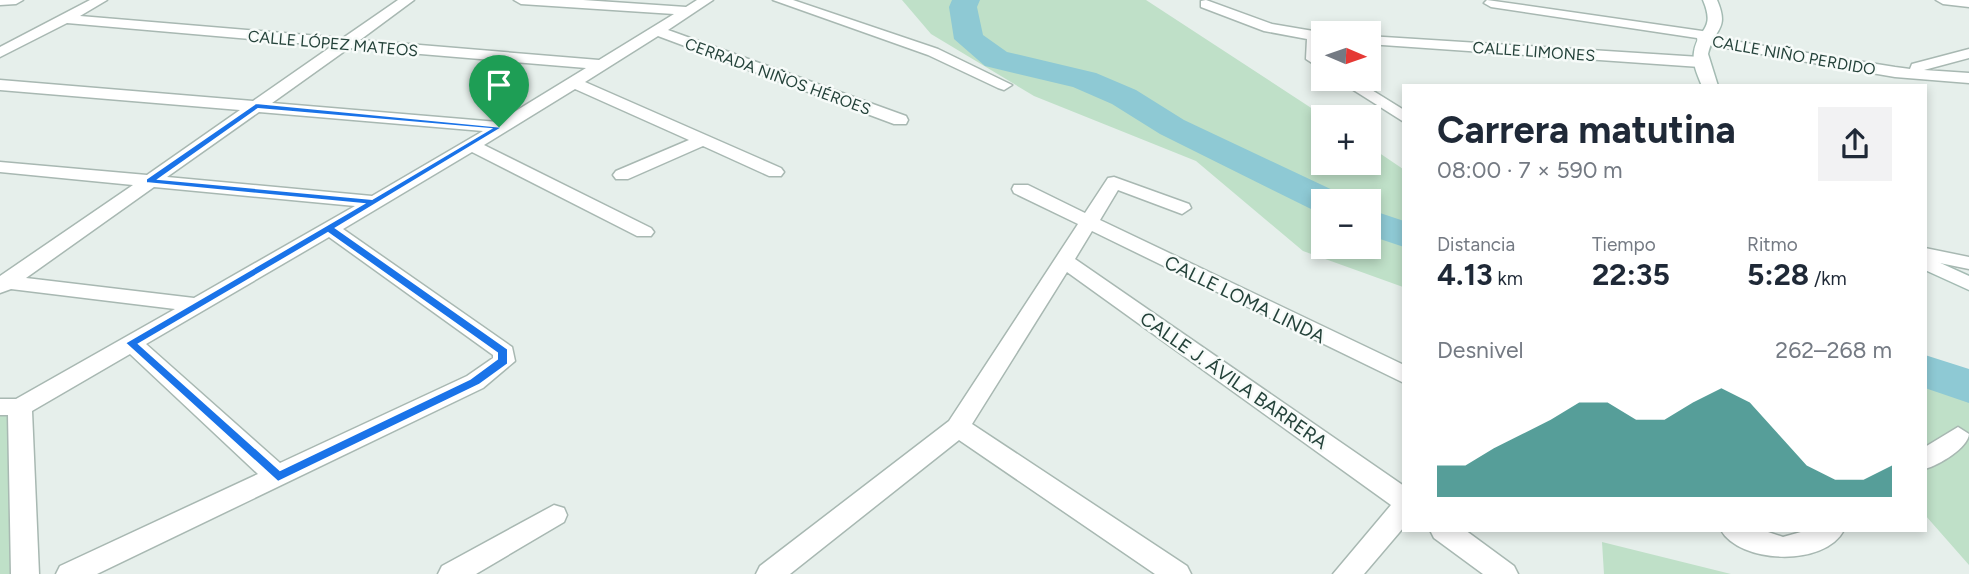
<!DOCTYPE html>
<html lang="es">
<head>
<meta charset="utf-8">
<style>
	body { margin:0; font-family:Figtree,sans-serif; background:#f2f2f3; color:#1f2937; height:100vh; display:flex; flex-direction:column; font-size:26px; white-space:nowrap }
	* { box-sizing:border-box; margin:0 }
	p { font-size:23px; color:#747a83 }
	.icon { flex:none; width:38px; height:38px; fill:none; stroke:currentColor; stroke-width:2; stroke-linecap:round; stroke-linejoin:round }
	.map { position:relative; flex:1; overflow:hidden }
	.drawer { position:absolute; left:1402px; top:84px; width:525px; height:448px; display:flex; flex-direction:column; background:#fff; border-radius:0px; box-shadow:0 4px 10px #0003 }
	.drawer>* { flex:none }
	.needle { width:46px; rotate:92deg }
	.controls { position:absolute; left:1311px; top:21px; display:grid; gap:14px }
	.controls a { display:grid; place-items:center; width:70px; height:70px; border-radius:0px; background:#fff; box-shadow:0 4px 10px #0003; font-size:35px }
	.pin { position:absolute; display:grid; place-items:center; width:60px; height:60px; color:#fff; margin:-72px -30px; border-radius:50% 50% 50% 0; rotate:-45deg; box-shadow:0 0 7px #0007 }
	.pin .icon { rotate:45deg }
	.round { display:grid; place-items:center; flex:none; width:74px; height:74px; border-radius:0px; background:#f2f2f3 }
	.overview { display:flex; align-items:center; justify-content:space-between; height:119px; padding:0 35px }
	h1 { font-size:38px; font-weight:700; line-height:52px }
	.metrics { display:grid; grid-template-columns:repeat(3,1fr); gap:10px; height:119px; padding:7px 35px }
	.metrics div { display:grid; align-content:center }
	.metrics b { font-size:30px; font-weight:700 }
	.metrics small { font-size:19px; font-weight:400 }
	.metrics p { font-size:19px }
	.chart { height:196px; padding:14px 35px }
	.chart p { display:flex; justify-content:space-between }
	.chart svg { width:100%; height:126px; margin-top:7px; fill:#0f766e; opacity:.7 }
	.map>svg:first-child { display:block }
</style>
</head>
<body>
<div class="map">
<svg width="1969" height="574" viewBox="0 0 1969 574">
	<rect width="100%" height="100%" fill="#e6efeb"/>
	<!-- green -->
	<path fill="#bfe0c8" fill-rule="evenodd" d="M902,0H1146L1325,117L1323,163H1368L1369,146L1403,169V287L1303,251L1196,161L1034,96L931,34ZM1323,201H1368V247H1323Z
		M1925,363L1969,382V565L1925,515Z
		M0,407H20L25,574H0Z
		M1602,542L1731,574H1604Z"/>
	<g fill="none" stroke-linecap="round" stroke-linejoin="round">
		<!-- river -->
		<path fill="#8ec9d4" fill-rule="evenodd" d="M952,0H980L977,7L983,35L1007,52L1096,73L1136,90L1184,120L1339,193L1345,201H1323V212L1311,209L1160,134L1112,104L1073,87L985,66L954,39L949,7Z
			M1368,209L1404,221V247L1368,235Z
			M1925,355L1969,369V403L1925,388Z"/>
		<defs>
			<path id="street" d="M0,0H23L16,4L0,5Z
				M90,0H107L80,16L343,38L398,0H414L360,40L599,60L674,14L521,4L514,0H583L686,7L697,0H713L668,30L906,116L908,120L906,124H894L658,36L585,82L781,168L784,172L781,176H769L703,146L628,179H616L613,175L616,171L689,140L575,89L484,145L651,228L654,232L651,236H637L472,152L343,229L512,347L515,361L483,388L97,574H56L60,566L258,474L130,354L32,411L39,574H11L8,415H0V399H16L175,309L11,289L0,293V276L133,185L0,172V162L147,175L240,110L0,90V80L253,101L332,46L67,23L0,57V47ZM349,48L586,68L498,122L272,103ZM259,112L483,131L372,196L167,177ZM154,187L355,206L194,298L26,278ZM329,237L493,355V358L467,376L280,463L146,344Z
				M773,0H793L938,49L1012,85L1004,90L998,88L928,55Z
				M1206,0L1272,24L1325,33L1321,41L1323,70L1306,59L1307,39L1264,31L1201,7V1Z
				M1487,0L1709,32L1714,33L1715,38L1895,67L1910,69L1912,64L1969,49V58L1924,70L1969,73V83L1895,77L1703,44L1698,43L1697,38L1491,7L1484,3Z
				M1936,0H1969V7L1943,4Z
				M1368,36L1700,57L1708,62L1700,67L1368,44Z
				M1336,79H1354L1404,110V122Z
				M1114,177L1189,204L1191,208L1182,214L1118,190L1100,220L1404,365V383L1092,231L1075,259L1404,486V527L1364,574H1333L1391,505L1067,272L972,424L1187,566L1191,574H1155L959,440L790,574H756L760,566L949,421L1078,224L1014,193L1012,189L1014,185H1028L1085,213L1108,178Z
				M1925,248L1969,257V269L1925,260Z
				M1958,427L1969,434C1968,448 1939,465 1925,469V447Z
				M554,505L564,508L567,515L564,522L476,574H438L442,566Z
				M1430,530H1465L1514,566L1518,574H1483L1434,538Z
				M1721,530H1762L1783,537L1808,530H1844C1824,568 1739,563 1721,530Z"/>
			<path id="secondary" d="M1703,0H1717C1730,30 1714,28 1708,54L1718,86H1702C1698,76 1692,64 1694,52C1698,27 1716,31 1703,0Z
				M1925,256L1969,276V290L1925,270Z"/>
		</defs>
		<!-- street casing -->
		<use href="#street" stroke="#a8b8b2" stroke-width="3"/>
		<!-- secondary casing -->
		<use href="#secondary" stroke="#a4bbb3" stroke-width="3"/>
		<!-- street -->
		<use href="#street" fill="#fff" fill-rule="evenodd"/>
		<!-- secondary -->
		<use href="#secondary" fill="#fff" fill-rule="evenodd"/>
	</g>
	<!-- route -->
	<path fill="#1a73e8" stroke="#fff" stroke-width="2" fill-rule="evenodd" d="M256,103L503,127L336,228L508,349V364L479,385L278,482L125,343L363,204L146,183V179ZM258,109L490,129L372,199L159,179ZM328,233L497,353V359L470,379L280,470L139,344Z"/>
	<g text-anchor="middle" stroke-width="5" stroke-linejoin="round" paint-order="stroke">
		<!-- far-street labels -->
		<g font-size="16" fill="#24423a" stroke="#f7fbf9">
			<text transform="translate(333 43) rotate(5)" y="6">CALLE LÓPEZ MATEOS</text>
			<text transform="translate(1534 51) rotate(4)" y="6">CALLE LIMONES</text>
			<text transform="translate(1794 55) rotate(10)" y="6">CALLE NIÑO PERDIDO</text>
			<text transform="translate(778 76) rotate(20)" y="6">CERRADA NIÑOS HÉROES</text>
		</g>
		<!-- street labels -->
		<g font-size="19" fill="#24423a" stroke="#f7fbf9">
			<text transform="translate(1245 299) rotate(26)" y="7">CALLE LOMA LINDA</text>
			<text transform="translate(1234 380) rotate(35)" y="7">CALLE J. ÁVILA BARRERA</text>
		</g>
	</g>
</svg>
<div class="controls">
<a><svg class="needle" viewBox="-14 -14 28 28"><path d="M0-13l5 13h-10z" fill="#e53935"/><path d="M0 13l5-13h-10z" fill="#747a83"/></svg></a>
<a>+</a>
<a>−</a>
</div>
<div class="pin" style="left:499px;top:127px;background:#1e9e55"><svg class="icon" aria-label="arrive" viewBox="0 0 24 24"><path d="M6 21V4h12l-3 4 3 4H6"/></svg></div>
<section class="drawer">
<div class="overview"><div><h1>Carrera matutina</h1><p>08:00 · 7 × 590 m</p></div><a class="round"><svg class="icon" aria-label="share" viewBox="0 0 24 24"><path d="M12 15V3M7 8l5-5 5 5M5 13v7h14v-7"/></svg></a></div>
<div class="metrics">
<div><p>Distancia</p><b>4.13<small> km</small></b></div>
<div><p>Tiempo</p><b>22:35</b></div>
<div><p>Ritmo</p><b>5:28<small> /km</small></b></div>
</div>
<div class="chart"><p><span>Desnivel</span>262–268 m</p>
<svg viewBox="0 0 160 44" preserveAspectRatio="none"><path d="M0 44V33L10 33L20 27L30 22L40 17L50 11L60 11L70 17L80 17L90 11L100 6L110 11L120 22L130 33L140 38L150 38L160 33V44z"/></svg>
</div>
</section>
</div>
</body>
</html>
